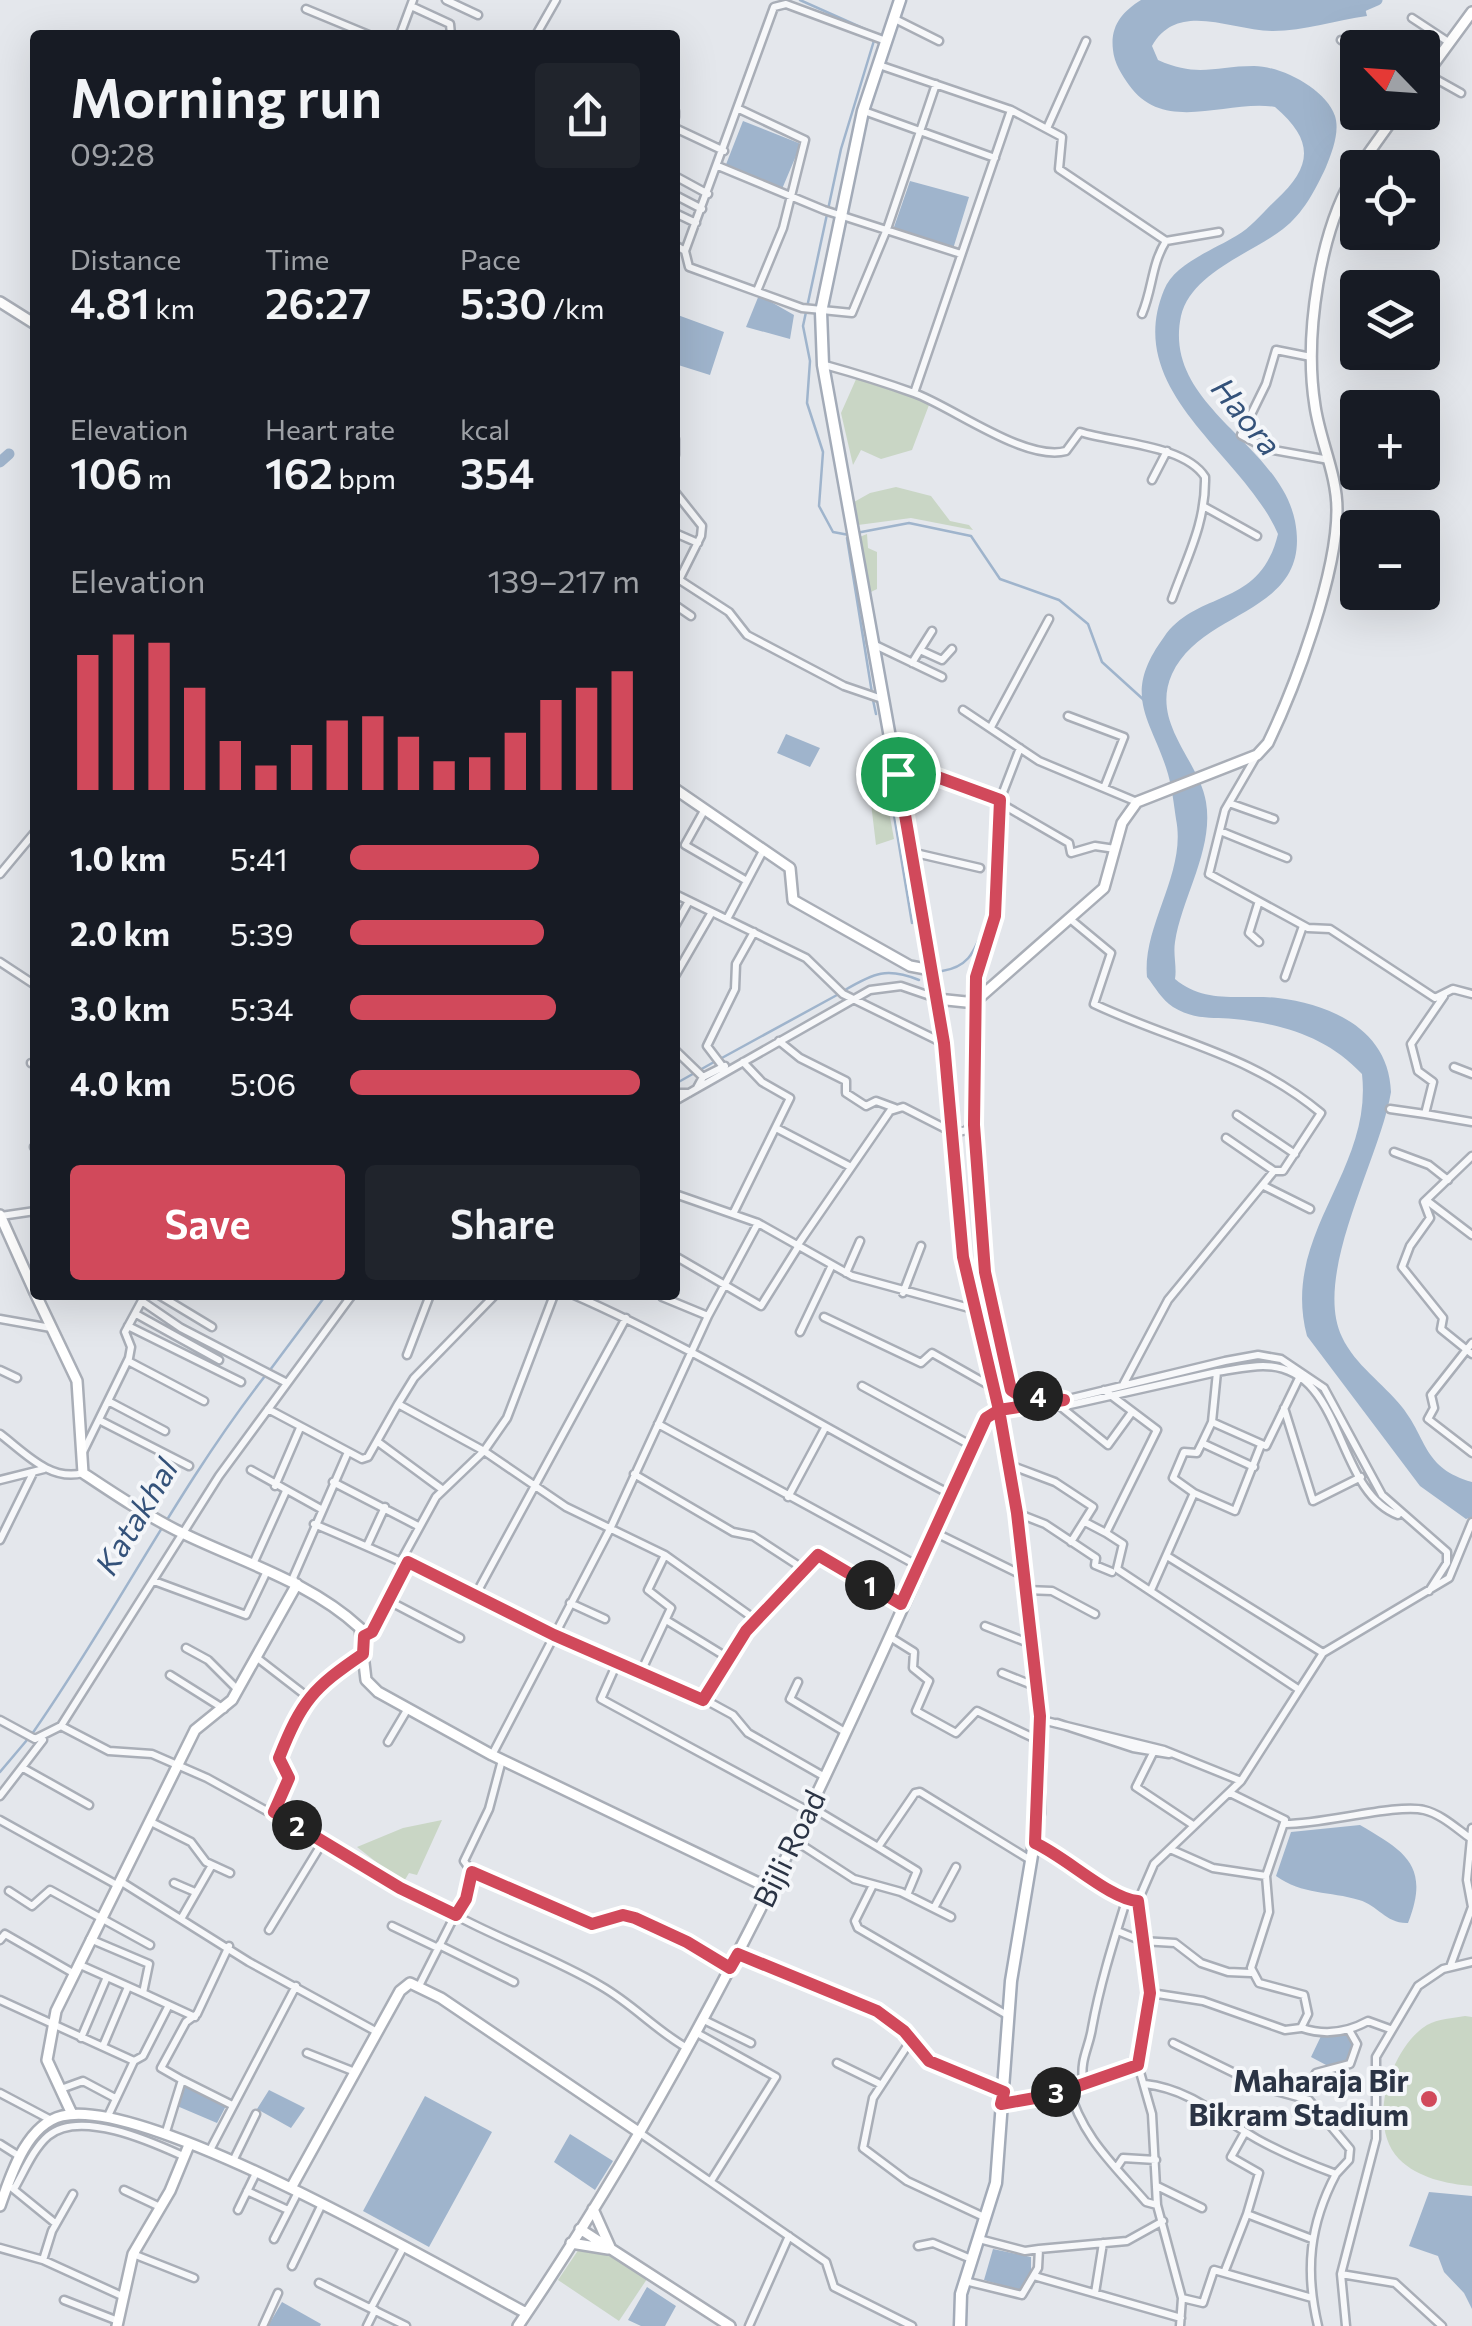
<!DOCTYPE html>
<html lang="en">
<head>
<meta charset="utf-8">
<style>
	body { margin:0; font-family:Commissioner,sans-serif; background:#20242c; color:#f1f3f6; height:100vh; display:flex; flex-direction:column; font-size:38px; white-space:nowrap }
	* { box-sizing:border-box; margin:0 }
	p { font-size:32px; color:#9ea1a6 }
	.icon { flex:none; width:55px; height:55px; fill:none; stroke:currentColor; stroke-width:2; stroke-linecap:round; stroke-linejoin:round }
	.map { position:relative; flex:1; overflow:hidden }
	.panel { position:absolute; left:30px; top:30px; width:650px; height:1270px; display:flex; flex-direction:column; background:#171b24; border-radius:10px; box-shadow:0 10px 40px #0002 }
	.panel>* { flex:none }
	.needle { width:65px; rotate:295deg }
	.buttons { position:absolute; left:1340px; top:30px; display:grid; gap:20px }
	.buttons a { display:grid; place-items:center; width:100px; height:100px; border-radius:10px; background:#171b24; box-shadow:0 10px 40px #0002; font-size:50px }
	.pin { position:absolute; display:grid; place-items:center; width:85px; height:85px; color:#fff; margin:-42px; border:5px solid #fff; border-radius:50%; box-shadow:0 2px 10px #0007 }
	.km { position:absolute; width:50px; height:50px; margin:-25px; border-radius:50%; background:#222; color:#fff; font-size:28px; line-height:50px; text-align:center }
	.round { display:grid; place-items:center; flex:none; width:105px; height:105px; border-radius:10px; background:#20242c }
	.head { display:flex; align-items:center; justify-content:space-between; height:170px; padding:0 40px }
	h1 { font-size:55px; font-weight:600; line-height:75px }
	.stats { display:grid; grid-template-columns:repeat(3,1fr); gap:15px; height:170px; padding:10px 40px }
	.stats div { display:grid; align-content:center }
	.stats b { font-size:42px; font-weight:600 }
	.stats small { font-size:28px; font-weight:400 }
	.stats p { font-size:28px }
	.chart { height:280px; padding:20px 40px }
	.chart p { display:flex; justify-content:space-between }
	.chart svg { width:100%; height:180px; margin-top:10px; stroke:#d1495b; stroke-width:6 }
	.cta { display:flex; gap:20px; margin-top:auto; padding:20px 40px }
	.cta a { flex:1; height:115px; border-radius:10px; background:#d1495b; color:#fff; font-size:40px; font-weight:600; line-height:115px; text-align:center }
	.cta a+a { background:#20242c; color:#f1f3f6 }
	ul { padding:0 40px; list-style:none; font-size:32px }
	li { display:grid; grid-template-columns:160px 120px 1fr; align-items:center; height:75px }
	li i { height:25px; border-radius:12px; background:#d1495b }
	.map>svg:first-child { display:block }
</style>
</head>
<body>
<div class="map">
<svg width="1472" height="2326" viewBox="0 0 1472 2326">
	<rect width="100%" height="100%" fill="#e4e7ec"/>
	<!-- green -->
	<path fill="#c9d6c5" d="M857,377L917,394L929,405L912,450L881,459L861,450L853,465L841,413Z
		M896,487L931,496L950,521L969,525L973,530L911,518L858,525L854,502L870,493Z
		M867,534L868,548L877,552V589L865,595L857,538Z
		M885,789L894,839L876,845L870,795Z
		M442,1820L417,1875L409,1873L403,1883L357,1847L403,1828Z
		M1465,2016L1472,2017V2186C1447,2184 1418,2178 1399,2159C1366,2125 1390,2048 1427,2025C1438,2019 1453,2018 1465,2016Z
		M581,2246L595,2247L647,2279L619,2321L558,2280Z"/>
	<!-- water -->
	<path fill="#9fb4cc" d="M1141,0H1363L1367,16C1337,20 1304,31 1273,31C1231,31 1178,0 1152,46L1158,60C1198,78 1215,66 1254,66C1281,66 1326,89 1335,116C1340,132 1332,152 1326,167C1316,189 1303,214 1283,229C1252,253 1191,273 1181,316C1162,406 1279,442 1295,521C1313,615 1203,607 1172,674C1150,723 1199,760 1206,802C1214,849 1182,897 1175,942C1173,955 1177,967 1175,979C1206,1005 1242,994 1278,998C1334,1005 1389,1031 1391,1092C1380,1159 1312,1274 1342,1337C1355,1365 1383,1383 1402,1407C1428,1440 1423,1468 1472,1482V1517L1466,1519L1420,1486L1307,1336C1280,1234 1373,1172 1362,1074C1327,1037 1284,1024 1234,1019C1211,1017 1194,1020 1173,1007C1162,1000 1155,987 1147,977C1142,925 1187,873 1176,819C1174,805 1172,788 1168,774C1152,719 1120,697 1164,637C1198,589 1260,609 1278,534C1243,453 1122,392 1164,290C1174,264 1213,250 1236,236C1252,227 1262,213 1276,200C1312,167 1315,141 1275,107C1228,99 1164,135 1129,85C1122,75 1114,63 1113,50C1110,26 1122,12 1141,0Z
		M743,121L801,144L782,189L725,167Z
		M910,181L969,197L953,249L893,230Z
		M759,295L794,315L790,339L746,327Z
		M675,314L724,332L710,375L675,364Z
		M786,734L820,748L810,767L777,753Z
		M1360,1825C1404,1851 1431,1865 1408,1923C1386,1924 1378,1905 1359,1900C1330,1891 1302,1895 1276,1876L1291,1832Z
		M1355,2033L1359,2042L1343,2064L1328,2066L1311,2057L1322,2034Z
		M184,2083L227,2104L217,2123L177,2106Z
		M269,2090L305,2108L291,2128L257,2109Z
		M425,2096L492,2132L429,2247L363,2211Z
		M570,2134L613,2161L595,2190L554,2162Z
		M1429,2192L1472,2196V2309L1464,2293L1444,2272L1438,2256L1409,2246Z
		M993,2249L1031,2257V2272L1021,2291L984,2280Z
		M647,2287L676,2306L665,2326H641L628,2320Z
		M282,2302L321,2324L320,2326H268Z"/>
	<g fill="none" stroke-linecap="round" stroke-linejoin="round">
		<!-- stream -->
		<path stroke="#9fb4cc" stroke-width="2.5" d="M800,0L876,34L841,149L803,326L810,361L807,403L823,452L819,506L833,532L849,535
			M856,533L909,523L971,536L1000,579L1059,600L1088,624L1102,662L1145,701
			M847,538L872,693
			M873,700L876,714
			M881,737L912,923
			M942,971C974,966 975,945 988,919
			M845,990C874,973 887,967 919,980
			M720,1059L837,995
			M675,1084L714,1062
			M270,1370L326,1295
			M32,1734C114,1617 177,1489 265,1376
			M0,1772L27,1740"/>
		<!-- river -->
		<path stroke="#9fb4cc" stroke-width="11" d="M1354,10L1377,0
			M0,462L9,454"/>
		<defs>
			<path id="street" d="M446,0L478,15
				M411,6L450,24L451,35
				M306,9L369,35
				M1412,18L1450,43
				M895,19L939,41
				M400,35L413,0
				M536,35L556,0
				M1341,40L1358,48
				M886,41L786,4L774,7L685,251L689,267L802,308L852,313L887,229L936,84
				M1394,44L1400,48
				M1422,62L1432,68
				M879,65L1011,110L914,393
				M1427,74L1461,93
				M739,109L805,140L783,228L757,291
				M1011,110L1062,137L1059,169L1166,241L1219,232
				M675,111V117
				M864,111L995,158
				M1048,126L1086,41
				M675,128L724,151
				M718,166L824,210L961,254
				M675,176L708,194
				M675,195L702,209
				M675,213L696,223
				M675,245L685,251
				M1142,314C1153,288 1151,265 1166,241
				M1311,357L1276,350L1266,384L1241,435L1268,449L1329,460
				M825,365C854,373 886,383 914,393C951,406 1025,462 1066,451L1080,432C1115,443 1185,445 1205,477C1206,523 1187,557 1172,599
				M675,439V455
				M1152,480L1167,451
				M675,492L702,526L701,536L679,580
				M1203,506L1257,536
				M675,533L698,543
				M675,577L729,612L747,635L844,686L882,699
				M675,605L691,616
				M871,643L942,677
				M920,650L932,631
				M912,663L920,650L942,660L952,649
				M963,710L1039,761L1137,802
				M1068,716L1124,737L1104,788
				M991,727L1049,619
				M1257,755L1225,810L1209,874L1308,928L1330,929L1435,998L1453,989L1472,994
				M898,773L929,774L1000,800
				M1000,803L1069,843L1071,853L1095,846L1115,849
				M1229,803L1274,819
				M705,809L685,845L747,881
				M1220,831L1287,858
				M911,852L980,868
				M0,874L35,832
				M675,894L806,958L843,994L943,1043
				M1258,904L1249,933L1259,942
				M727,919L763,851
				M1070,919L1111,953L1094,1004C1177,1043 1249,1053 1321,1113L1283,1171H1274
				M675,926L689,901
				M0,962L35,985
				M675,976L712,912
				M1285,977L1303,926
				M1444,996L1411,1044L1418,1071L1433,1082L1425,1114L1472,1122
				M779,1041L800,1058L846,1081V1093L866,1106L876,1101L895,1108
				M675,1050L703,1077
				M31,1063H35
				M723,1067L707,1046L735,989L736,964L754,932
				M1454,1067L1472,1074
				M697,1088L703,1077L725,1066
				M675,1093H689
				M675,1101L870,990L901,986L936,998
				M1390,1109L1425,1114
				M1237,1115L1295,1154
				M974,1120L982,1247L1008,1382L1017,1394L1063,1399
				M778,1129L849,1166
				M34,1147H35
				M1394,1152L1429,1165L1448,1180
				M1472,1156L1424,1202L1430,1218L1410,1246L1402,1267L1443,1318L1441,1329L1472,1354
				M1264,1186L1310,1209
				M675,1194L758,1223L852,1276L973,1309
				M1426,1200L1472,1235
				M733,1214L790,1098L762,1082L743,1062
				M1,1216L35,1211
				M797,1246L890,1111L903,1107L954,1133L967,1130L974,1119L977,969L995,916L1000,800L1020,748
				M675,1256L761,1306L798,1247
				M846,1273L860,1241
				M903,1293L921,1246
				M159,1295L212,1327
				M574,1295C704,1352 825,1430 952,1495
				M662,1297L708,1316
				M143,1302L181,1328L287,1383
				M136,1314L219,1360
				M824,1317L921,1363L932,1353L992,1387
				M0,1319L51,1328
				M128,1326L241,1382
				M800,1332L831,1267
				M1472,1343L1431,1395L1434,1408L1428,1419L1472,1453
				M407,1355L430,1295
				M128,1361L204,1401
				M0,1370L17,1378
				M1217,1372C1232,1370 1248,1366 1263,1366C1346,1366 1333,1490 1398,1515
				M1123,1385L1168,1300L1274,1171L1226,1138
				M862,1386L974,1447
				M1104,1390L1157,1430L1106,1533L1123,1544L1117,1569L1298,1689
				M108,1401L165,1431
				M1056,1402L1061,1407L1217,1372L1212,1422L1202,1443L1254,1467
				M398,1404L414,1378L495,1295
				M1061,1407L1108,1445L1132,1412
				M1284,1408L1313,1501L1361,1477
				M268,1409L362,1459L368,1457L398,1404L484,1451L566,1507L665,1555L756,1620
				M999,1410L1060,1401L1225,1361L1258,1355L1281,1359L1324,1388L1382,1495L1447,1552V1563L1429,1591
				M99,1420L189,1466
				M1212,1422L1266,1446L1300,1376
				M658,1424L920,1567
				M0,1434C24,1452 50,1482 83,1473
				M378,1442L443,1490
				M82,1454L129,1358L131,1347L125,1332L145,1295
				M1010,1465L1055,1482L1093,1507L1071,1542
				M251,1470L321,1509
				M634,1474L733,1532L753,1536L802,1568L739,1641L703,1700
				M0,1480L44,1469
				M333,1482L418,1526
				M275,1486L300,1428
				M1194,1493L1173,1478L1184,1452L1197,1453L1202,1443
				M788,1497L824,1430
				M1017,1513L1045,1524L1096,1558L1095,1565L1112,1572
				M1085,1522L1106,1533
				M314,1524C448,1580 578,1645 711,1703L733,1715L748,1733L825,1777
				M936,1533L1024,1576
				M0,1540L33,1473
				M367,1546L385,1507
				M1167,1556L1323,1653
				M402,1559L436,1497L484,1451L507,1418L554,1295
				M253,1564L286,1491
				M802,1568L818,1555L901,1604
				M154,1581L246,1615L267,1571
				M296,1583L293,1578L348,1452
				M1026,1590L1052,1591L1095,1614
				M1151,1590L1194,1493L1235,1511L1261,1445
				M475,1596L626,1318
				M389,1601L460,1638
				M570,1603L605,1619
				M666,1620L728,1658
				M985,1626L1031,1644
				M364,1637L372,1632L408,1562
				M890,1637L914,1652L913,1668L929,1681L916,1711L956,1733L977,1711L1040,1741
				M186,1648L208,1660L238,1690
				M256,1657L309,1698
				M617,1663L601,1699L808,1811
				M1002,1673L1037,1687
				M640,1674L671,1608L648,1590L665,1555
				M170,1675L224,1709
				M798,1682L790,1699L845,1732
				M0,1720L35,1739L61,1726L109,1751L152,1754L207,1778L455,1915L420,1984
				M1042,1720L1164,1750L1241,1781L1323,1653L1449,1578L1472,1522
				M1057,1723L1133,1748L1169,1754
				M61,1726L219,1476L352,1295
				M388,1742L407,1710
				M1153,1753L1136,1787L1193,1825
				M492,1755L610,1529L708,1316L758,1223
				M23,1768L89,1805
				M0,1796L43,1740
				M811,1807L878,1847L915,1793L920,1792L1032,1861
				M274,1811L289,1778L279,1758C301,1701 314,1688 362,1655
				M0,1820L117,1885
				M151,1822L191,1842L206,1862L230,1873
				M1284,1824C1320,1825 1398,1803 1424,1810C1441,1814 1456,1828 1470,1838
				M1472,1828L1467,1880L1472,1907
				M794,1840L854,1879L901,1892L951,1917
				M1035,1843C1066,1857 1111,1900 1138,1901
				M878,1847L917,1871L907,1895
				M1170,1849L1213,1868L1266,1876
				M472,1872L464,1861L489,1809L502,1760
				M120,1881L249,1962L377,2032
				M174,1883L195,1892
				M872,1887L855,1921L858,1928L1007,2015
				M9,1891L32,1906L50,1890L150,1945
				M934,1908L956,1867
				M181,1919L212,1865
				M392,1926L438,1948
				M269,1930L324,1840
				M1120,1932L1142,1941L1175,1943L1201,1963L1228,1972L1251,1973
				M90,1939L149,1964L143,1993L195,2017
				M0,1940L5,1934L73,1973
				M439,1945L514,1982
				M737,1954L877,2011L903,2031L929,2061L1003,2092
				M78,1964L143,1993
				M1450,1967L1472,1907
				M1151,1993L1203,2001L1285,2030L1301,2028L1308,2014L1304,1995L1259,1983L1251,1968L1269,1912L1266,1876L1285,1820L1230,1793
				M0,2000L134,2061L143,2056L169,2005
				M702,2019L751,2043
				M1302,2028C1326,2036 1348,2032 1368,2021L1390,2029
				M695,2032L776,2077L711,2181
				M81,2038L107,1977
				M911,2040L873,2098L863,2148L907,2181L984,2217
				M103,2046L128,1987
				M687,2048C654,2029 634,2005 601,1986C554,1958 503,1941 455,1915L466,1899L472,1872L583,1921C601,1926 613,1912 629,1916C665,1926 699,1949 730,1968
				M307,2053L355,2072
				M837,2063L880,2084
				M182,2080L161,2068L186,2022L197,2014L229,1946
				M1083,2081C1080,2059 1089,2048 1092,2028C1100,1984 1113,1943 1126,1901
				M1145,2084C1190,2089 1219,2117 1257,2139C1282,2153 1309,2164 1336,2174L1349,2160L1350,2149L1309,2100L1265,2088L1173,2043
				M1068,2086C1082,2137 1112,2163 1146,2202L1157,2205
				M61,2089L83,2081L115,2098
				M0,2093L51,2120
				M1302,2097L1316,2073L1350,2064L1357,2044L1349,2030
				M1001,2104L1052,2095L1138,2065
				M107,2118L134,2061
				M1245,2132L1231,2157L1259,2173L1247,2214L1312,2239
				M640,2133L826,2262L834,2287L912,2326
				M165,2135L182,2080L232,2105
				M0,2144L19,2156
				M209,2152L296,1986
				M233,2161L256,2114
				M1117,2167L1123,2158L1156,2160
				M1157,2186L1202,2208
				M12,2188L55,2223
				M14,2189C24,2172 33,2149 48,2136C80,2109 152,2142 183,2156
				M124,2190L160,2207
				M247,2191L288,2210
				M238,2210L256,2173
				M274,2239L298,2192
				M918,2246L933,2243L971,2259
				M0,2248L43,2260L122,2296
				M1039,2249L1127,2241L1163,2221
				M133,2254L194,2278
				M43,2260L52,2231L73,2194
				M292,2266L322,2204
				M1224,2273L1247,2214
				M1341,2274L1395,2283L1442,2326
				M1034,2276L1181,2318
				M965,2281L1022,2295L1038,2268L1039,2249L1025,2251L979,2239
				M319,2283L406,2326
				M1095,2293L1103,2243
				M1182,2298L1203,2303L1214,2270L1312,2298
				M64,2300L118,2321
				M371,2308L403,2248
				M263,2326L278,2293
				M367,2326L375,2310
				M749,2326L789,2236
				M1180,2326L1182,2298L1157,2205L1152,2114L1138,2065L1150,1993L1138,1901L1154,1864L1241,1781
				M1318,2326C1305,2271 1309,2225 1336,2174
				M1346,2326L1341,2274L1376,2139V2057L1418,1986L1443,1969L1472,1962"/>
			<path id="secondary" d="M1422,80L1472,12
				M1358,168L1398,112
				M0,302L35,324
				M675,789L790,868L793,900L910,966L931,970
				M937,999L966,1002L979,998L1104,888L1122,823L1137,802L1257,755L1268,743C1296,685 1337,574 1337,510C1337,474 1320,441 1315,406C1304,337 1319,228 1358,169
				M0,1215L35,1293
				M36,1295L77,1381L83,1473C113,1493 144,1514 176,1530C238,1561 308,1580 360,1628L366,1680L378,1692L492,1755L771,1889
				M72,2114L47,2060L56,2011L195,1730L232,1700L297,1584
				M291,2188L400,1991L410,1983L441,1998L640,2133
				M0,2206C11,2175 26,2125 62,2116C146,2095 442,2268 526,2313
				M593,2209L610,2247
				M580,2229L730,2326
				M571,2243L608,2249
				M117,2326L133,2254L170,2191L189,2145
				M518,2326C710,2044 850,1731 986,1419L999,1410"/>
			<path id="primary" d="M900,0L863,111L821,312L823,365L937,999L954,1129L963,1257L1013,1485L1041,1719L1039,1813L1011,1981L996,2183L961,2294L960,2326"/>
		</defs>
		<!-- street casing -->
		<use href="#street" stroke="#a9aeb7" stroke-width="11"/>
		<!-- secondary casing -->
		<use href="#secondary" stroke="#a9aeb7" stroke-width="14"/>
		<!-- primary casing -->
		<use href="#primary" stroke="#a3abb8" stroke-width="15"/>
		<!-- street -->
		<use href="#street" stroke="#f7f8fa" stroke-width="6"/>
		<!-- secondary -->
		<use href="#secondary" stroke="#fff" stroke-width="9"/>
		<!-- primary -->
		<use href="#primary" stroke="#fff" stroke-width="10"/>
	</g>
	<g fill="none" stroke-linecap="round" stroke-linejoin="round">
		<defs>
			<path id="route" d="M898,774L944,1043L963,1257L999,1410L986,1418L901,1604L818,1555L746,1631L703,1700L554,1635L408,1562L372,1632L364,1636L363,1654C313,1688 302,1700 279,1758L289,1778L274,1812L400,1888L456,1915L466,1899L472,1872L592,1924L623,1915L635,1918L687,1942L730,1968L738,1954L877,2011L904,2031L929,2061L1004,2092L1001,2104L1052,2095L1138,2065L1150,1993L1138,1901C1111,1900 1066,1857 1035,1843L1040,1716L1017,1513L999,1410L1064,1400L1017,1394L1011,1390L985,1272L974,1125L976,977L995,916L1000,800L929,774H898"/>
		</defs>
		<!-- route casing -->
		<use href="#route" stroke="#fff" stroke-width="20"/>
		<!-- route -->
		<use href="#route" stroke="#d1495b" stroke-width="12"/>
	</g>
	<!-- markers -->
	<circle fill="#d1495b" stroke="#f4f6f9" stroke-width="4" cx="1429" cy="2099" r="10"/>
	<g text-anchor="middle" stroke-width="8" stroke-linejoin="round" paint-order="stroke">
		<!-- street labels -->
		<g font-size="30" fill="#2b3445" stroke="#f4f6f9">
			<text transform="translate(790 1849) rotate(-64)" y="10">Bijli Road</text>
		</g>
		<!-- poi labels -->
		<g font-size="30" font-weight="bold" fill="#2b3445" stroke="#f4f6f9" text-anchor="end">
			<text x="1409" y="2092">Maharaja Bir<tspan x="1409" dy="34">Bikram Stadium</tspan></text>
		</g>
		<!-- water labels -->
		<g font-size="32" font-style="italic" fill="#34527a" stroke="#f4f6f9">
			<text transform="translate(1246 417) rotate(51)" y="11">Haora</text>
			<text transform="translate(137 1517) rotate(-59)" y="11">Katakhal</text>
		</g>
	</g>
</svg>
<div class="buttons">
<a><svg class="needle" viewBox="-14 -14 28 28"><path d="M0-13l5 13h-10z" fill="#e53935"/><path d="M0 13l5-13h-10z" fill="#9ea1a6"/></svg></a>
<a><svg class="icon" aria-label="locate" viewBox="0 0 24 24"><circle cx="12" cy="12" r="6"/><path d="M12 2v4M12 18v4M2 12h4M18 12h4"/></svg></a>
<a><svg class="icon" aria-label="layers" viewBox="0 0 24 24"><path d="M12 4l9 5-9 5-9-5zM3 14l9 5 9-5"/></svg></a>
<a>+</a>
<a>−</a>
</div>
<div class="pin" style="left:898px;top:774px;background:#1e9e55"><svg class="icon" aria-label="arrive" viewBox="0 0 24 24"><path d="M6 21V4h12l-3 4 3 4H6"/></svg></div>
<b class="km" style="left:870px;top:1585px">1</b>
<b class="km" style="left:297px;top:1825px">2</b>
<b class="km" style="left:1056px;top:2092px">3</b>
<b class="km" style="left:1038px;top:1396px">4</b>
<section class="panel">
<div class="head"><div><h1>Morning run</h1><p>09:28</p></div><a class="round"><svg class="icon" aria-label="share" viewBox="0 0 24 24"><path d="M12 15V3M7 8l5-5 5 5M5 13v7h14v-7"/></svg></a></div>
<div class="stats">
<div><p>Distance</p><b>4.81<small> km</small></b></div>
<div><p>Time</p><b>26:27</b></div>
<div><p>Pace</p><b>5:30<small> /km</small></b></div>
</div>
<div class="stats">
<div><p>Elevation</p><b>106<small> m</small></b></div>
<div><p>Heart rate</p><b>162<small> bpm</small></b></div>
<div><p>kcal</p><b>354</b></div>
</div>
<div class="chart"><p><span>Elevation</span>139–217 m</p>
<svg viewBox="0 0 160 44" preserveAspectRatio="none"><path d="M5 44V11M15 44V6M25 44V8M35 44V19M45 44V32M55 44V38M65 44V33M75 44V27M85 44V26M95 44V31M105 44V37M115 44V36M125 44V30M135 44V22M145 44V19M155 44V15"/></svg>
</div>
<ul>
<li><b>1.0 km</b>5:41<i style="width:65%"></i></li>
<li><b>2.0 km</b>5:39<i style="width:67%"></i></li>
<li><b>3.0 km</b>5:34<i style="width:71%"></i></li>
<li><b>4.0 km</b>5:06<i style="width:100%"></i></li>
</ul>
<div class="cta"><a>Save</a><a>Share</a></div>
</section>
</div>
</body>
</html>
